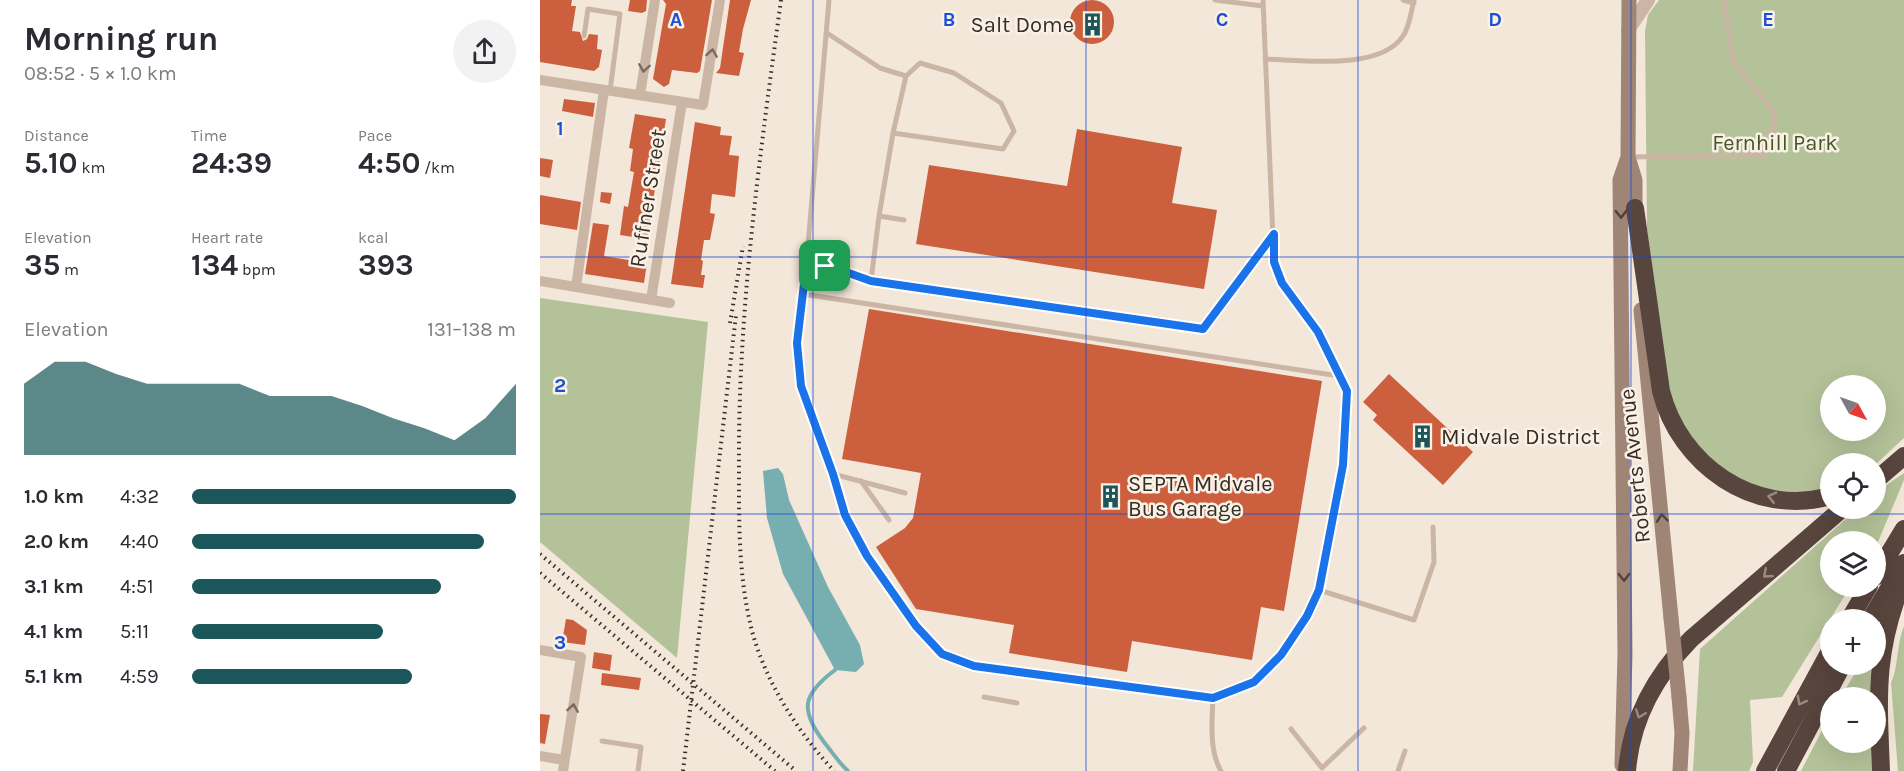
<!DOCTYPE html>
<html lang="en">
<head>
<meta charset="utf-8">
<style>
	body { margin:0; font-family:Karla,sans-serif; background:#f2f2f3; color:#2b2b33; height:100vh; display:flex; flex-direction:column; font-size:22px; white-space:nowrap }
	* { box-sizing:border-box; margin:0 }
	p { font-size:20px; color:#7c7c81 }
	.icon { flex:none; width:33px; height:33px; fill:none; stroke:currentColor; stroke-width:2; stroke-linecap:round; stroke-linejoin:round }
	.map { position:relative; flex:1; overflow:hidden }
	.panel { display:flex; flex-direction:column; background:#fff; width:540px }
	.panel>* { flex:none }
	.needle { width:39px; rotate:130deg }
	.fabs { position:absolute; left:1280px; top:375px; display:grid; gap:12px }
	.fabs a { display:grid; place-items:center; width:66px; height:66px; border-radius:50%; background:#fff; box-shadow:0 6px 24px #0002; font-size:30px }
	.pin { position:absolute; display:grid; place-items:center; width:51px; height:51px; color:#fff; margin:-26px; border-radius:12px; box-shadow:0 3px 9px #0006 }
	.round { display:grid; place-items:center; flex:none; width:63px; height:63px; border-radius:32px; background:#f2f2f3 }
	.overview { display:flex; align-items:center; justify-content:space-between; height:102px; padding:0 24px }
	h1 { font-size:33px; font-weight:700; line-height:45px }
	.figures { display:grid; grid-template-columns:repeat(3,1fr); gap:9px; height:102px; padding:6px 24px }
	.figures div { display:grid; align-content:center }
	.figures b { font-size:30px; font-weight:700 }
	.figures small { font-size:16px; font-weight:400 }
	.figures p { font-size:16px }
	.chart { height:168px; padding:12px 24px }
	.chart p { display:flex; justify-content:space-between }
	.chart svg { width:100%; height:108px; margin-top:6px; fill:#1a565a; opacity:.7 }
	ul { padding:0 24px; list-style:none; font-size:20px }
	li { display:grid; grid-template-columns:96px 72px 1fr; align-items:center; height:45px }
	li i { height:15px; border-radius:8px; background:#1a565a }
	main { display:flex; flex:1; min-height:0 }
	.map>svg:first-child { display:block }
</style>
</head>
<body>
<main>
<section class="panel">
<div class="overview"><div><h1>Morning run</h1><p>08:52 · 5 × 1.0 km</p></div><a class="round"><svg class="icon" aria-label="share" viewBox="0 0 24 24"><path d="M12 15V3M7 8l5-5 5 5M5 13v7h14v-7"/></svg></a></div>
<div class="figures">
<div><p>Distance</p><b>5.10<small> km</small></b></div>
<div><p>Time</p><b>24:39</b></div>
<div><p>Pace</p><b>4:50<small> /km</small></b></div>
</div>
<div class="figures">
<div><p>Elevation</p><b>35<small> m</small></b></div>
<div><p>Heart rate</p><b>134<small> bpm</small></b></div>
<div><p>kcal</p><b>393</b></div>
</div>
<div class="chart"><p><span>Elevation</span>131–138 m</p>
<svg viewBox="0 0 160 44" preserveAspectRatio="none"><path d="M0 44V15L10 6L20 6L30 11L40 15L50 15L60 15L70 15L80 20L90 20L100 20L110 24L120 29L130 33L140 38L150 29L160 15V44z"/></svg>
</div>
<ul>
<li><b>1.0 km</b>4:32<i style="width:100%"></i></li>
<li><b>2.0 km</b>4:40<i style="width:90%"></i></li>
<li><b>3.1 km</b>4:51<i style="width:77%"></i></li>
<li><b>4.1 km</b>5:11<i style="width:59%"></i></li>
<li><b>5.1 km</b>4:59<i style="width:68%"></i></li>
</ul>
</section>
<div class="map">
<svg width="1364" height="771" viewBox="0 0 1364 771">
	<rect width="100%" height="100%" fill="#f3e7d9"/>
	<!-- green -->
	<path fill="#b4c299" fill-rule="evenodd" d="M1119,0H1364V438L1335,465L1290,464V485L1269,495L1234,494L1170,465L1129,401L1107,228L1105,31L1108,15ZM1290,386H1335V430H1290Z
		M0,298L168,322L137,658L0,542Z
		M1364,473V480L1335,549V542H1290V586L1310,587L1242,697L1210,700L1213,762L1209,771H1153L1160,649L1317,509L1335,508V493Z
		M1364,626V771H1358L1351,683C1359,665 1356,645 1364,626Z
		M1320,665H1331L1330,697L1300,698Z
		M1290,715V742L1331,743L1332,771H1261Z"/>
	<!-- water -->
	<path fill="#77afb1" d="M238,468L243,474L249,500L288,587L320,645L324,664L316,672L295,670L243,574L227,518L223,471Z"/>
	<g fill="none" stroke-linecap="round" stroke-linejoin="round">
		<!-- stream -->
		<path stroke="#77afb1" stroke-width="4" d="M295,670C263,694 259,709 284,742C292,752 299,763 308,771"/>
	</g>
	<!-- building -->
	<path fill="#cc603e" d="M0,0H32L31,6H36L32,31L40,32L43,41L47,39L49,34L58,35L57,49L62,50L59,67L54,71L0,62Z
		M90,0H107L106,11L102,13L88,11Z
		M123,0H172L160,71L157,73L132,70L129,84L124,87L113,79L126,4Z
		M190,0H211L203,29L199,52L204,53L199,76L176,73L180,68Z
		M530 22a22 22 0 1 1 44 0a22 22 0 1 1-44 0Z
		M24,99L55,103L53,117L22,111Z
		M95,114L126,119L107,239L80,235L84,206L88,207L94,172L90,171L93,149L89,148Z
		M155,122L181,127L180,135L192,136L189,155L199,156L195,197L172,194L170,213L175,214L170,240H164L161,260L163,261L161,275H165L163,288L131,284Z
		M537,129L642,147L632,203L677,210L664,289L376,244L389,165L527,186Z
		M0,158L13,160L10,178L0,176Z
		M61,192L72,193L70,204L60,202Z
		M0,195L41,202L37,230L0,224Z
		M53,223L69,225L64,256L107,263L104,283L45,274Z
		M329,309L782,381L744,611L721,607L712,660L592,641L587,672L469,653L474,625L376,609L336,547L365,528L373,518L381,473L302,459Z
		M849,374L933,452L903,485L833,420L837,415L823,402Z
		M26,619L33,620L47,630L45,645L22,642Z
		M54,652L72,655L70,671L52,668Z
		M62,673L101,678L99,690L61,685Z
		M0,714L10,715L5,744L0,743Z"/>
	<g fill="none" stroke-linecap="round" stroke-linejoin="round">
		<!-- service -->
		<path stroke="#cbb6a5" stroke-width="5" d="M675,0L723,6
			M723,0L734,262L742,283L778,332L807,391L803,464L779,590L874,620L894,562L893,527
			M863,0L874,3
			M1184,0L1193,61L1232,110L1235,124L1216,155
			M287,33L340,68L366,76
			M44,36L48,9L80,14L70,91
			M725,59C762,60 840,71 863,36C870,26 871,11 874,0
			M1090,157L1226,155
			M339,216L353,133L463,149L474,131L461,103L414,73L380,63L366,76L353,133
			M267,257L289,0
			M331,281L663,329L734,234
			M263,294L799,376
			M293,474L261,386L257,343L267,257L331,281L339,216L364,220
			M321,481L349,520
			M365,493L293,474L305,515L327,556L376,626L402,654L434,665L673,697
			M444,697L477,703
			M751,729L782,768L824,728
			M62,741L101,747L98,771
			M681,771C669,751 672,721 673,697C686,692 705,689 716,680C745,658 764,622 779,590
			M858,771L865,751"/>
		<!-- minor -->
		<path stroke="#cbb6a5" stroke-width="10" d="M0,80L163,105L180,0
			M100,95L115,0
			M0,281L130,303
			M36,287L64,90
			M111,300L142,102
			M0,650L41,657L23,771
			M0,756L24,760"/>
		<!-- tertiary -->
		<path stroke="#cbb6a5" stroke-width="14" d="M1088,30L1108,0"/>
		<!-- secondary -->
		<path stroke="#9f8576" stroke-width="15" d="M1089,0L1088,157L1095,180V217
			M1101,310L1131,618
			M1139,697L1142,733L1140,771
			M1082,765L1085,654L1080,180L1088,157"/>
		<!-- motorway -->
		<path stroke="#58453d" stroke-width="18" d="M1095,208L1121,391C1139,464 1214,518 1290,496
			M1335,481L1364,456
			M1335,577L1364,529
			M1309,620L1329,586
			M1330,620L1364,563
			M1087,771C1091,719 1115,676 1151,639L1303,508
			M1225,771L1290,651
			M1246,771L1303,664
			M1341,771C1338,695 1334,651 1364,578"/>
		<!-- rail -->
		<path stroke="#362c27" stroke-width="4" stroke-dasharray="1.5 4.5" stroke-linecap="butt" d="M241,0C220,154 198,309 199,465C199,521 198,576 212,631C226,683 258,732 294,771
			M190,323L203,246
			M0,554L256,771
			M0,573L235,771
			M143,771L196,315"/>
		<!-- secondary-bridge -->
		<path stroke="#9f8576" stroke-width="15" d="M1131,618L1139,697"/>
	</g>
	<!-- one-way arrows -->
	<defs><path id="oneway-chevron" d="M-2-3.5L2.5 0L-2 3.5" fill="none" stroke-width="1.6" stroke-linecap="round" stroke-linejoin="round" transform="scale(1.5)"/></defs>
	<g stroke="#796a60">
		<use href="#oneway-chevron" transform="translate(172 53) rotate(-81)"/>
		<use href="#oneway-chevron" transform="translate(104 68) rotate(99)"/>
		<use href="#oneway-chevron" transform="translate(33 708) rotate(-81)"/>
	</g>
	<g stroke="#50423b">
		<use href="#oneway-chevron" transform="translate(1081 214) rotate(89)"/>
		<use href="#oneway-chevron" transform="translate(1122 518) rotate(-96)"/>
		<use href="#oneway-chevron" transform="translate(1084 577) rotate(89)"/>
	</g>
	<g stroke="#998a81">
		<use href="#oneway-chevron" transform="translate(1232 497) rotate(-167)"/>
		<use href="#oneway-chevron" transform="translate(1227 574) rotate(139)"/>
		<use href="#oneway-chevron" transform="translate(1261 701) rotate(119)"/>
		<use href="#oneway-chevron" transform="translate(1100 714) rotate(111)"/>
	</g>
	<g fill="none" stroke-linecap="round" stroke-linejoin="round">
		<defs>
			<path id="route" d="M734,234V262L742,283L778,332L807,391L803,465L779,590L767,616L741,655L714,682L673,698L434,666L402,654L376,626L327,556L305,515L293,474L261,386L257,343L267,258L331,281L663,329Z"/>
		</defs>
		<!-- route casing -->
		<use href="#route" stroke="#fff" stroke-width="12"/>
		<!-- route -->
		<use href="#route" stroke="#1a73e8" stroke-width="8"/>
	</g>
	<!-- grid -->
	<path fill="none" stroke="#1d4ed8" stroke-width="1.5" stroke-opacity="0.55" d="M273,0V771M546,0V771M818,0V771M1091,0V771M0,257H1364M0,514H1364"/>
	<!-- icons -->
	<defs>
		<symbol id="building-bare" viewBox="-9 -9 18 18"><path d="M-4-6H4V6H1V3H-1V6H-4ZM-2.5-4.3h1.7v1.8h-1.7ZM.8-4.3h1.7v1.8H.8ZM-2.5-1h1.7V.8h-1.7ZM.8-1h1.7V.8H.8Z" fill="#1a565a" stroke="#faf1e6" stroke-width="2.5" paint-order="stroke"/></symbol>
	</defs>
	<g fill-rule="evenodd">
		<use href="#building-bare" x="536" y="8" width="33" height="33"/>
		<use href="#building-bare" x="866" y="420" width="33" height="33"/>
		<use href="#building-bare" x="554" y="480" width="33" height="33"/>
	</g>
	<g text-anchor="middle" stroke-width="5" stroke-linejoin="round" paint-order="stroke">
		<!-- poi labels -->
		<g font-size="22" fill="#362c27" stroke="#faf1e6" text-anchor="start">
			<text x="534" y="32" text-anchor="end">Salt Dome</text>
			<text x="901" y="444">Midvale District</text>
			<text x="588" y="491">SEPTA Midvale<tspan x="588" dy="25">Bus Garage</tspan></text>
		</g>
		<!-- park labels -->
		<g font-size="22" fill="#465629" stroke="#faf1e6">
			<text x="1235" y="150">Fernhill Park</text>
		</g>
		<!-- street labels -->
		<g font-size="22" fill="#362c27" stroke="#faf1e6">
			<text transform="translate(107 198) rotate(-81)" y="8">Ruffner Street</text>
			<text transform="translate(1094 466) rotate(-96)" y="8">Roberts Avenue</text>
		</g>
	</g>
	<g font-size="20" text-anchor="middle" font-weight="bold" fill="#1d4ed8" stroke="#faf1e6" stroke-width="5" stroke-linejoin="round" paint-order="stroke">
		<text x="136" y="26">A</text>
		<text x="409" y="26">B</text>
		<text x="682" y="26">C</text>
		<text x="955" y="26">D</text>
		<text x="1228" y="26">E</text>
		<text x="20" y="135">1</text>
		<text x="20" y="392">2</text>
		<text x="20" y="649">3</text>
	</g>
</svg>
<div class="fabs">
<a><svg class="needle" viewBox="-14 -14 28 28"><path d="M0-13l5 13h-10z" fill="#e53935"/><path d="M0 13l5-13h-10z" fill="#7c7c81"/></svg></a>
<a><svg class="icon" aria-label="locate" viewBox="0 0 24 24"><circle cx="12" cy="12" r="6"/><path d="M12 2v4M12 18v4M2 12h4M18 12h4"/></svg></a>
<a><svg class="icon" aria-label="layers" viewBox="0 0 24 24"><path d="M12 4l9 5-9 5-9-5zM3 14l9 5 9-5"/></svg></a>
<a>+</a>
<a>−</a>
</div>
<div class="pin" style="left:285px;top:266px;background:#1e9e55"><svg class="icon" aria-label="arrive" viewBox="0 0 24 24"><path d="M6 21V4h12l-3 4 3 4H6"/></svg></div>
</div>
</main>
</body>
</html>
